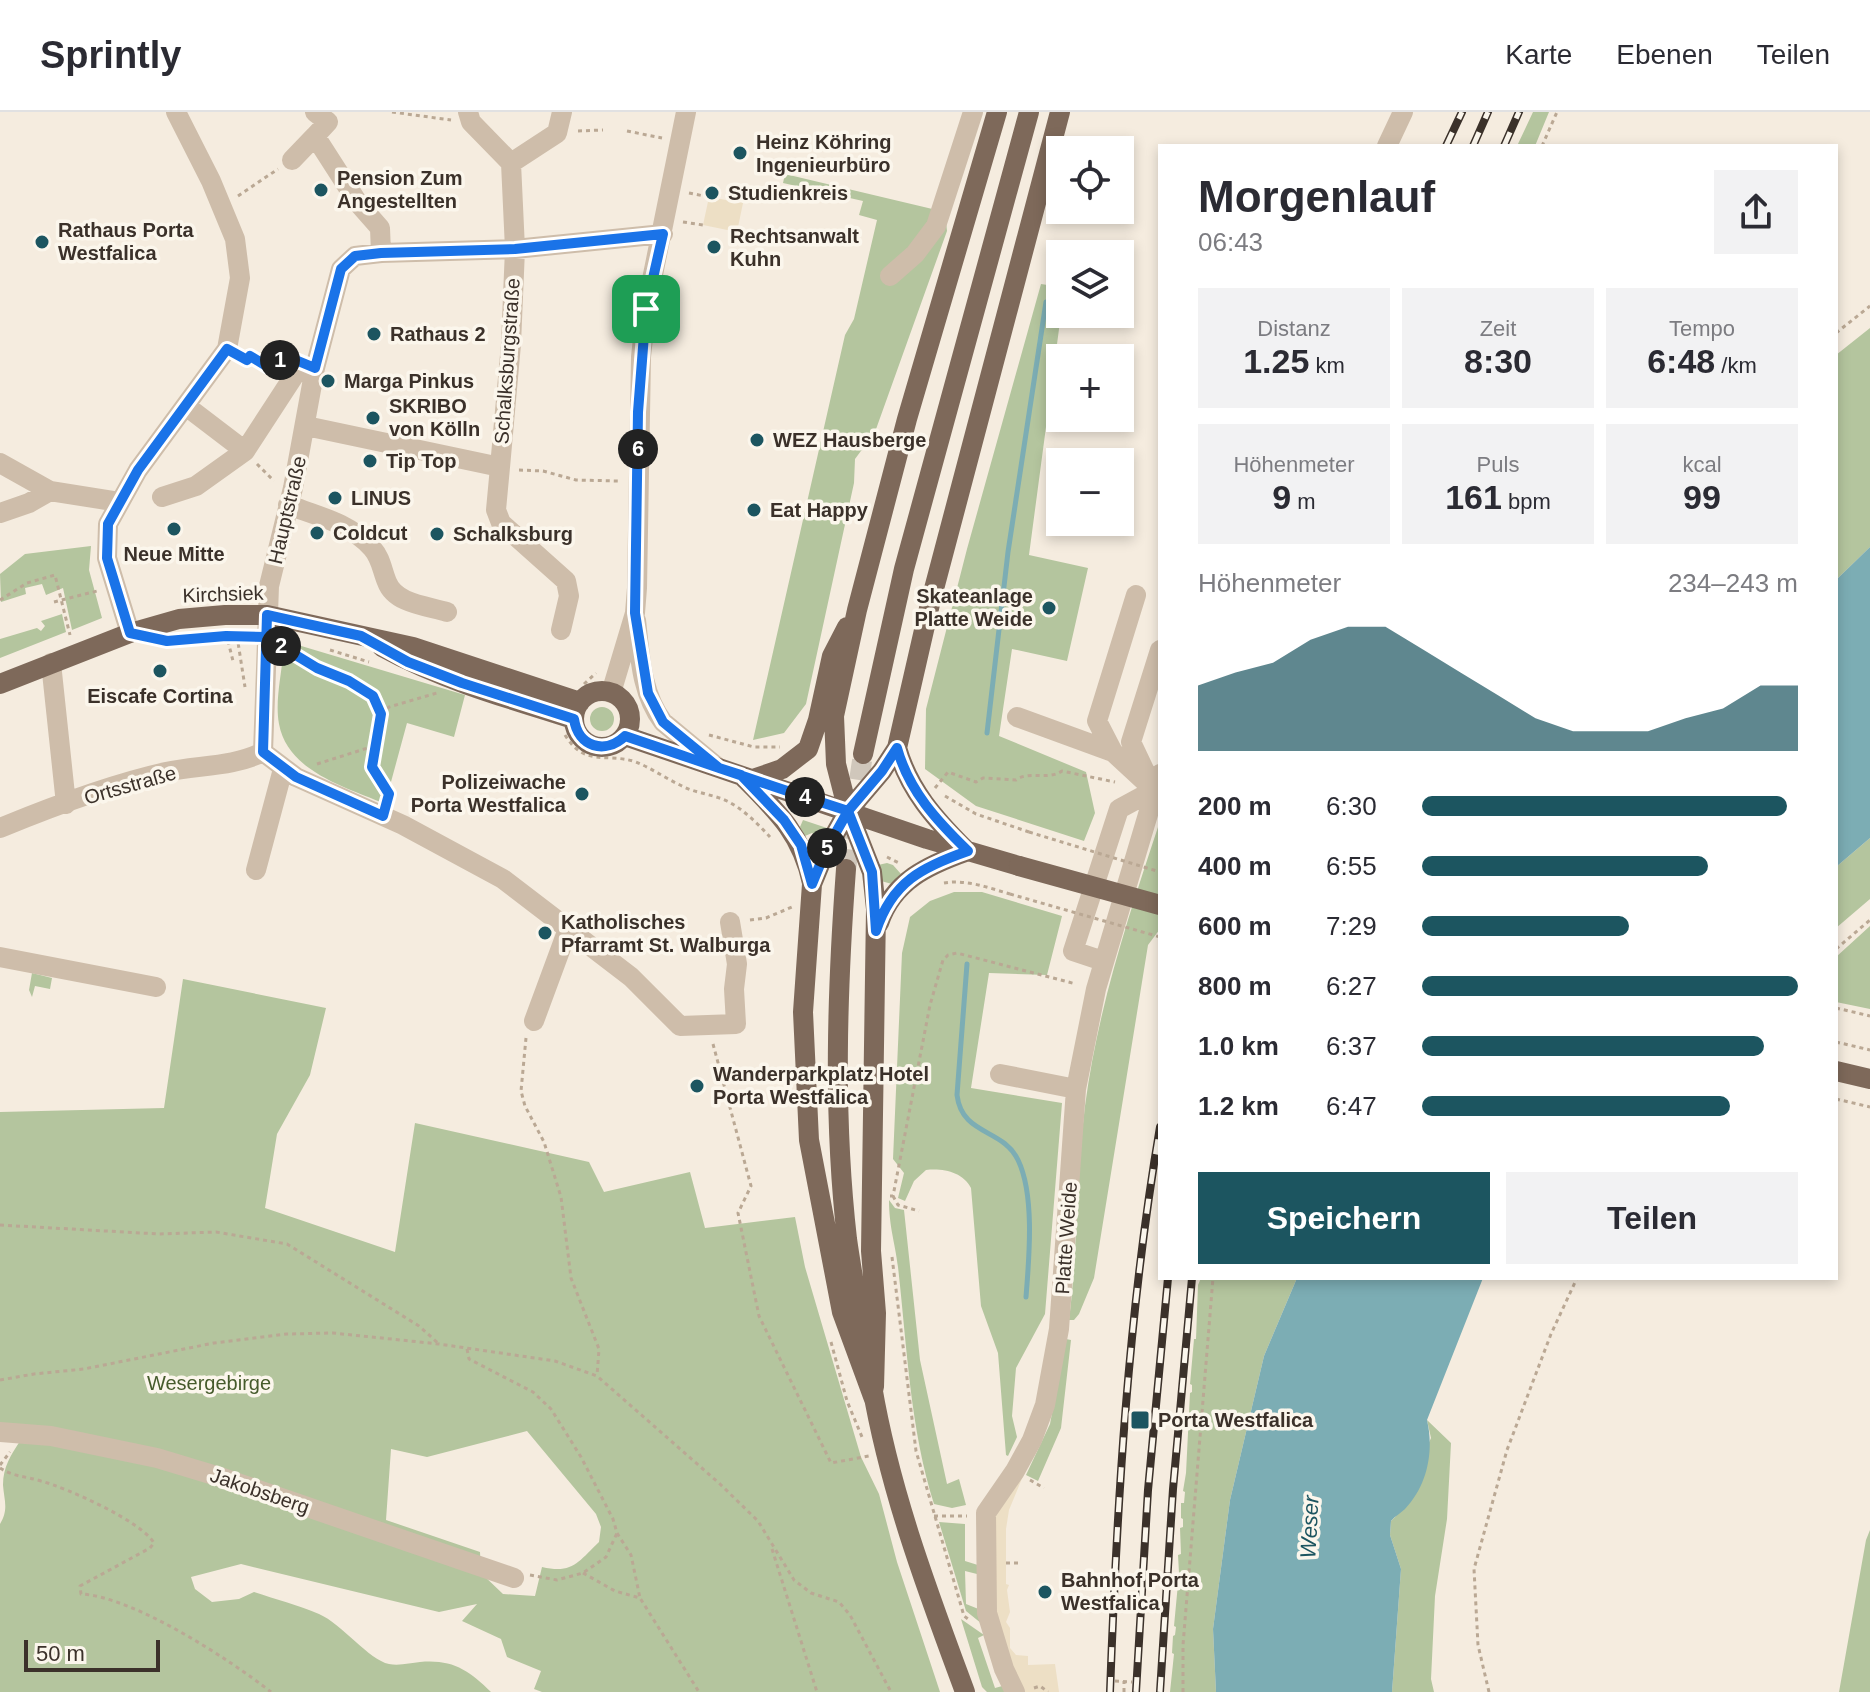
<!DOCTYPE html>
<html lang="de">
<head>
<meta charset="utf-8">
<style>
	body { margin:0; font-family:Helvetica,sans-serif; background:#f2f2f3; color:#2b2b33; height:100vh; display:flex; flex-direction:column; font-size:30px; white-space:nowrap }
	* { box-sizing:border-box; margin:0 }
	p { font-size:26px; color:#7c7c81 }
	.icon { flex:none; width:44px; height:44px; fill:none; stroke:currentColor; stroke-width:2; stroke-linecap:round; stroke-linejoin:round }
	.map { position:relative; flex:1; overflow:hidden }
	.side { position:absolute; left:1158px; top:32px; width:680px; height:1136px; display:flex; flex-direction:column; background:#fff; border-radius:0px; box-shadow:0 4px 12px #0003 }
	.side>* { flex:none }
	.controls { position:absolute; left:1046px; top:24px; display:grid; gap:16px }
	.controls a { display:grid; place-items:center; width:88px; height:88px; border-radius:0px; background:#fff; box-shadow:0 4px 12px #0003; font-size:40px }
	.scale { position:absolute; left:24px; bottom:20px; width:136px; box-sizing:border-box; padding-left:8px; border:4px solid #3b312a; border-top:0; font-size:22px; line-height:28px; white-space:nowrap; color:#3b312a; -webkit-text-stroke:6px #fbf6ec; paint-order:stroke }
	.pin { position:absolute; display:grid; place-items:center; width:68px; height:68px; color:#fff; margin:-34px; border-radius:16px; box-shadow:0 4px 12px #0006 }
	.km { position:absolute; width:40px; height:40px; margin:-20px; border-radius:50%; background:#222; color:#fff; font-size:22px; line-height:40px; text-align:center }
	.round { display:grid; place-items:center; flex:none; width:84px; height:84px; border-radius:0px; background:#f2f2f3 }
	.headline { display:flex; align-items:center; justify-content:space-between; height:136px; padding:0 40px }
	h1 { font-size:44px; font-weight:600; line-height:60px }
	.metrics { display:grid; grid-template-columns:repeat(3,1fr); gap:12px; height:136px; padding:8px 40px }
	.metrics div { display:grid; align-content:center; border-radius:0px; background:#f2f2f3; text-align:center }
	.metrics b { font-size:34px; font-weight:600 }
	.metrics small { font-size:22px; font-weight:400 }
	.metrics p { font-size:22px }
	.chart { height:224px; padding:16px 40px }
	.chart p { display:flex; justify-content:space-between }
	.chart svg { width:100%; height:144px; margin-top:8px; fill:#1c5560; opacity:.7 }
	.cta { display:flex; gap:16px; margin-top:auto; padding:16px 40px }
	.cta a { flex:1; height:92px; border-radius:0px; background:#1c5560; color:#fff; font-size:32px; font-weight:600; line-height:92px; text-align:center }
	.cta a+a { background:#f2f2f3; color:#2b2b33 }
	ul { padding:0 40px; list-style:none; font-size:26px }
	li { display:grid; grid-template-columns:128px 96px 1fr; align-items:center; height:60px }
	li i { height:20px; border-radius:10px; background:#1c5560 }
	header { display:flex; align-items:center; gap:48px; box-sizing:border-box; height:112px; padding:0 40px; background:#fff; border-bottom:2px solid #e1e1e2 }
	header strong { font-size:38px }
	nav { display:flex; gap:44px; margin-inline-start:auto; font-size:28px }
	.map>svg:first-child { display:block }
</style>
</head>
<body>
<header>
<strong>Sprintly</strong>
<nav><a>Karte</a><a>Ebenen</a><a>Teilen</a></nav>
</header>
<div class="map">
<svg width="1870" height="1580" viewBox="0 0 1870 1580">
	<rect width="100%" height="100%" fill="#f5ecdf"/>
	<!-- green -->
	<path fill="#b4c59e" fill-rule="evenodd" d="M1533,0H1549L1535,34H1517Z
		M785,62L945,100L947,119L875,320L855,347L854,371L806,592L784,621L753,628L845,223L854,207L877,108L859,103L863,89L783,71Z
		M1041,172L1060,175L1061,202L1029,443L1088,456L1067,549L1012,537L999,624L1086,660L1095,701L1084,729L976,694L925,657L926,597L967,437Z
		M1870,216V435L1836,468V243Z
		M91,434L89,458L102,506L72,518L63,476L46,483L42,472L25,476L26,482L1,490L0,462L25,442Z
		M62,502L66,520L0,546V527L37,516L41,519L45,514L41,509Z
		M298,533L465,583L454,625L407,611L385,692C346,675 288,660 279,612C275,590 281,565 283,543L287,535Z
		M590 607a12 12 0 1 1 24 0a12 12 0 1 1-24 0Z
		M803,708L827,716L824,728L812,721L805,724L800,715Z
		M1160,709V817L1148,833L1094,1166L1079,1202L1074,1208H1069C1078,1137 1076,1065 1085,994C1098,895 1129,803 1160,709Z
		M1870,726V787L1836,816V755Z
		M887,751L893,753L901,762L892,772L881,769L878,753Z
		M954,780H982L1062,804L1047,863L989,861L971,976L1062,991L1045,1202L1016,1256L1012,1304L1017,1325L1008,1344L1006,1343L998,1241L981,1194L971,1076C963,1060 943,1056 926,1058L914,1069L905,1089L898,1086L904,1061L893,1047L902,841L910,805L930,789Z
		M1870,814V897L1836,890V845Z
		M32,861L52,866L50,877L35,874L32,885L29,878Z
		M183,867L326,896L310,963L277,1022L265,1096L395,1140L415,1011L589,1050L604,1080L690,1060L705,1116L795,1105L805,1155L861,1345L879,1382L897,1450L940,1580H542L534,1577L541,1559L507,1545L501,1527L462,1509L477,1492L439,1500L241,1452L191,1465L195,1477L212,1490L239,1487L254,1480C275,1487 298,1493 319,1502C342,1512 369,1548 389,1552C399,1554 411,1551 420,1550C452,1547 469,1558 491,1580H0V1412C9,1397 4,1388 3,1373C3,1355 11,1343 20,1329L0,1311V1000L164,996ZM527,1319L596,1402L601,1415L599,1430C578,1450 573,1462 542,1455L535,1484L503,1482L481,1461L480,1440L386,1408L391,1337L427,1345Z
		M889,1088L895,1096L904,1098L920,1248L947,1372L959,1367L966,1393L952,1396L934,1392C910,1316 907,1234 898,1155C895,1130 889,1115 889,1088Z
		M1201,1166H1297L1264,1244L1230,1388L1213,1517L1216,1580H1170L1174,1542L1172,1541L1173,1524L1175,1523L1176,1515L1174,1514L1179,1461L1178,1443L1181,1442L1180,1416L1183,1415V1407L1181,1406V1391H1184L1185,1380L1183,1379L1186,1361L1190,1281L1192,1280V1273L1190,1272L1194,1227H1196L1198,1173Z
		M1066,1227L1071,1228L1061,1316L1038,1369L1026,1363L1050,1312Z
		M1427,1308L1451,1331L1447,1407L1435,1484L1431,1567L1434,1580H1392L1401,1457L1390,1423L1391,1409L1396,1404L1431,1326Z
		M939,1410L965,1412V1449L981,1454V1463L965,1459L966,1492L981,1498L987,1516L966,1499Z
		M1870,1418V1580H1839L1866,1428Z
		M961,1507L984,1523L978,1526L995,1576L1006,1573L1005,1580H987L982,1575Z"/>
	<!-- plaza -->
	<path fill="#eddfc5" d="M709,85L743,91L737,120L703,113Z
		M1023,1364L1009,1398L1006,1417V1472L1009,1473L1007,1478L1010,1500L1006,1510L1010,1516V1536L1016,1543L1028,1544V1553L1055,1552L1059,1580H1024L1011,1555L995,1510V1404Z"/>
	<!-- water -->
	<path fill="#7cadb4" d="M1870,435V726L1836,755V468Z
		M1297,1166H1483L1427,1308C1434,1338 1428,1373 1405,1397C1401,1401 1395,1404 1391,1409L1390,1423L1401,1457L1392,1580H1216L1213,1517L1230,1388L1264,1244Z"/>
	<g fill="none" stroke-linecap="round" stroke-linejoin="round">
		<!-- stream -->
		<path stroke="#7cadb4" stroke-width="5" d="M987,621L1008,440L1046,190
			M967,852L957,983C962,1024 1003,1016 1018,1048C1035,1083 1029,1147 1026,1185"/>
		<!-- major-tunnel -->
		<path stroke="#d0c7bb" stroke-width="20" stroke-dasharray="20 10" stroke-linecap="butt" d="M846,757L863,642"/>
		<!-- path -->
		<path stroke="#baa894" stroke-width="3" stroke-dasharray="4 4" stroke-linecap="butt" d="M392,0L451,8
			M578,19L603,18
			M627,19L662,26
			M1542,34L1557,0
			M689,81L709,85
			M238,84L278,57
			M683,110L703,113
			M1836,221L1870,194
			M244,247L247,248L250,244L268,255L274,245L281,249
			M257,352L274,369
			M519,358L543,359L576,368L619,369
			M0,488L27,471L55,463L70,523
			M54,490L97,479
			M226,521L233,549
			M237,524L245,575
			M180,528L212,525
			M285,537L373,584L381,602L372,655L389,682L388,685
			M330,538L369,550
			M584,572L596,561
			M381,602L389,595L437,581
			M565,623C585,656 607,640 636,650C651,656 665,666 680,673C694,681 712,682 727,689C743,697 757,711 770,725
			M709,623L754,635H780
			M317,652L374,634
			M935,676L948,660L976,670L983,666L1016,668C1030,658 1047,669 1062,659L1115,670
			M945,684L976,702L1029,720
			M887,745L901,752
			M944,771C966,767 989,776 1010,782
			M750,808L766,806L792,795
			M1836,837L1870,808
			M1836,896L1870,904
			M526,926L521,979L525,994L544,1030L561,1085L571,1166L599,1237L597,1264
			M1836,930L1870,938
			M713,932L751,1074L738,1101L759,1204L831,1351L869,1344
			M1836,987L1870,995
			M890,1084H893L930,893L943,848L948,843L957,841L1076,872
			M893,1084L898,1093L919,1099
			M0,1113L159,1122L216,1120L287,1132L419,1214L439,1232
			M892,1145L916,1339L964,1504L968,1507
			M831,1230L847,1289L862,1325
			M467,1237L469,1247L533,1280L551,1297L581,1345L613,1407L617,1421L631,1443L640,1486
			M0,1268L34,1262L84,1257L214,1231L287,1222L333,1221L439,1232L555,1249L597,1264L720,1372L758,1409L794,1468L811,1481L839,1490L850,1503L891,1580
			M0,1353L10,1340
			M0,1356C14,1365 25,1364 41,1369C67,1376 141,1409 154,1431L150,1436L80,1474L81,1482C134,1485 229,1547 271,1580
			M1030,1368L1044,1376
			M934,1404H967
			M772,1437L817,1580
			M1006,1451H1018
			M583,1461L615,1479L640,1486L699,1580
			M530,1463L557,1468L583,1461L606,1445L617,1421
			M1115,1569L1132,1570
			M1034,1576L1040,1574L1048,1580
			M1124,1580V1569
			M1183,1580V1533L1213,1166
			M1489,1580L1478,1533L1474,1457L1507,1338L1551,1222L1577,1166"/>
		<!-- minor -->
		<path stroke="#cebdaa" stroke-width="20" d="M315,0L328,10L315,24L358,91L380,116L381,141
			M468,0L471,10L511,51
			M1387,34L1403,0
			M292,48L315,24
			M890,164L915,142L936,114L973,0
			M186,294L245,339
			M306,314L500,355L511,232L515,137L511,51L557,21L562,0
			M0,351L50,379L119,390
			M500,355L496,398L501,411L566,469L569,484L561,518
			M162,385L196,374L245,339L301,253L315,256
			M288,393C318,404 350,411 372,436C381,446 382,458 387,470C395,492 428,494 447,500
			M0,401L29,391L50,379
			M1136,483L1097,609L1113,640L1154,678
			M636,508C640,543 641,581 663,610L716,654
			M130,521L107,446L108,412L138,358L227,237L240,166L235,127L211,69L176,0
			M51,551L66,692
			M611,581L635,501L637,476L641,245L646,197L686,0
			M1017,605L1113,640
			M263,640L269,474L293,376L315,256L341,157L355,144L381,141L515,137L663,122
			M263,640L296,665L403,713L503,767L631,865L680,914L736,912L734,877L737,852L730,810
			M1148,666L1131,630L1160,538
			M0,716C51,695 112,672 166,660C199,653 233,655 263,640
			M256,758L283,657
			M0,845L156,875
			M1103,849L1073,839L1119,697L1154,678
			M534,909L568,817
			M1000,962L1076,977
			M0,1320L51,1324L157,1346L220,1365L514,1466
			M1015,1580L1004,1557L987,1501L986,1401L1015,1359L1032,1328L1045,1293L1059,1217L1076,977L1096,877L1160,662"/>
		<!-- major -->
		<path stroke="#7e695a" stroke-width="20" d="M382,535C442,568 509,587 574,607
			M0,572L130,521L179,507L225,503H267L413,535L580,590
			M574 607a28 28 0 1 1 56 0a28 28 0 1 1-56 0Z
			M625,624L927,727L1019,754
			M897,636C909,678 935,707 965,737
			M863,642L904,457L1029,0
			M744,666C778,700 802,723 812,771
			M753,667L782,657L808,637L818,608L832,544L847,515
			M846,757C837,880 833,1004 847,1127C852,1163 859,1199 865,1235
			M879,811C893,769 928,753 968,739
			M1836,959L1870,967
			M872,1274C890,1380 928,1480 965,1580
			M874,1275L876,1201L871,1139L876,797L872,760L848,699L836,652L834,604L857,498L907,307L997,0
			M874,1287L842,1200L809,1028L803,900L812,772L826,738L848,699L882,659L897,636L930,492L1060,0"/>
		<defs>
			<path id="rail" d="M1446,34L1462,0
				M1473,34L1488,0
				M1504,34L1519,0
				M1110,1580C1117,1391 1128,1202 1160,1015
				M1136,1580L1148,1378L1168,1166
				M1160,1580L1173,1377L1192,1166"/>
		</defs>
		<!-- rail casing -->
		<use href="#rail" stroke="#3b312a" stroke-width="8"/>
		<!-- rail -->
		<use href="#rail" stroke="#fbf6ec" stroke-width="5" stroke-dasharray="15" stroke-linecap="butt"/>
		<!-- path-bridge -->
		<path stroke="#baa894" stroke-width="3" stroke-dasharray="4 4" stroke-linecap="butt" d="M1029,720L1160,760
			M1010,782L1160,825"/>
		<!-- major-bridge -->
		<path stroke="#7e695a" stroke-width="20" d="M1019,754L1160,793"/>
	</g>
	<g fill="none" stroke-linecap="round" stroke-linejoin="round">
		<defs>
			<path id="route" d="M646,197L663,122L515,137L381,141L355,144L341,157L315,256L286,244L282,249L274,245L268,255L250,244L247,248L227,237L138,358L108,412L107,446L130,521L167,529L226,524L266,525L317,556L349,569L373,584L381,602L372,655L389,682L383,704L296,665L263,640L267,503L361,524L408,550L462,571L574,607C578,635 605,643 625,624C699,649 773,675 848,699L882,659L897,636C909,679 937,709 968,739C922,755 892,770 876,819L872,760L848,699L826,738L812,772L801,733L784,708L741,663L719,656L663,610L648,581L635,501L638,300L646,197"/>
		</defs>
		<!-- route casing -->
		<use href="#route" stroke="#fff" stroke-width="16"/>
		<!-- route -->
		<use href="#route" stroke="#1a73e8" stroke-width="10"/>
	</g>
	<!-- markers -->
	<g fill="#1c5560" stroke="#fbf6ec" stroke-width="3">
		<circle cx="740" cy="41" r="8"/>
		<circle cx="321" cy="78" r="8"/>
		<circle cx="712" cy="81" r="8"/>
		<circle cx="42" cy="130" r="8"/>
		<circle cx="714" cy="135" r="8"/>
		<circle cx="374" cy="222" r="8"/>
		<circle cx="328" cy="269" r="8"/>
		<circle cx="373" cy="306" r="8"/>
		<circle cx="757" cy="328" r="8"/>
		<circle cx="370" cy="349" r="8"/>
		<circle cx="335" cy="386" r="8"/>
		<circle cx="754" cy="398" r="8"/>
		<circle cx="174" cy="417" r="8"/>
		<circle cx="317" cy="421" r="8"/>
		<circle cx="437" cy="422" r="8"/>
		<circle cx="1049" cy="496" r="8"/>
		<circle cx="160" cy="559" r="8"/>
		<circle cx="582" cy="682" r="8"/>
		<circle cx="545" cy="821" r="8"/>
		<circle cx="697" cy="974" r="8"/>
		<rect x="1130" y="1298" width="20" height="20" rx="4"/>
		<circle cx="1045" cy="1480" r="8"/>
	</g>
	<g text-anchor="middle" stroke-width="7" stroke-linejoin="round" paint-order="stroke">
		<!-- poi labels -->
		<g font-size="20" font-weight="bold" fill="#3b312a" stroke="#fbf6ec" text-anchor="start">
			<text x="756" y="37">Heinz Köhring<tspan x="756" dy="23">Ingenieurbüro</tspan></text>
			<text x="337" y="73">Pension Zum<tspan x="337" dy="23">Angestellten</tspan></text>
			<text x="728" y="88">Studienkreis</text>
			<text x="58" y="125">Rathaus Porta<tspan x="58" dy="23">Westfalica</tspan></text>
			<text x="730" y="131">Rechtsanwalt<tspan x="730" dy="23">Kuhn</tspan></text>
			<text x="390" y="229">Rathaus 2</text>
			<text x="344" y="276">Marga Pinkus</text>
			<text x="389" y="301">SKRIBO<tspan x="389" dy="23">von Kölln</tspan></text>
			<text x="773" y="335">WEZ Hausberge</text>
			<text x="386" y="356">Tip Top</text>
			<text x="351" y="393">LINUS</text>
			<text x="770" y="405">Eat Happy</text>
			<text x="333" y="428">Coldcut</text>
			<text x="453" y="429">Schalksburg</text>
			<text x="174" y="449" text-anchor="middle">Neue Mitte</text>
			<text x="1033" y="491" text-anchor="end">Skateanlage<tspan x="1033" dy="23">Platte Weide</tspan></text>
			<text x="160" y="591" text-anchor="middle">Eiscafe Cortina</text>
			<text x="566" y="677" text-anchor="end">Polizeiwache<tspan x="566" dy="23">Porta Westfalica</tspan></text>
			<text x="561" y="817">Katholisches<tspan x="561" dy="23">Pfarramt St. Walburga</tspan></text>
			<text x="713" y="969">Wanderparkplatz Hotel<tspan x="713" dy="23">Porta Westfalica</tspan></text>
			<text x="1158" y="1315">Porta Westfalica</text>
			<text x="1061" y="1475">Bahnhof Porta<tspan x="1061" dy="23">Westfalica</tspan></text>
		</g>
		<!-- street labels -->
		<g font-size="20" fill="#3b312a" stroke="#fbf6ec">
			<text transform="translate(507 249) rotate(-86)" y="7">Schalksburgstraße</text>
			<text transform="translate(287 398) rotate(-77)" y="7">Hauptstraße</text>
			<text transform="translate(223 482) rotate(-2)" y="7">Kirchsiek</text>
			<text transform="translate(130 673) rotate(-16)" y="7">Ortsstraße</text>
			<text transform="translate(1066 1126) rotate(-86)" y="7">Platte Weide</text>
			<text transform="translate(260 1379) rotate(19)" y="7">Jakobsberg</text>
		</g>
		<!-- park labels -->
		<g font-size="20" fill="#465b2c" stroke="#fbf6ec">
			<text x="209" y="1278">Wesergebirge</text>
		</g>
		<!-- water labels -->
		<g font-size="22" font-style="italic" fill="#1c5560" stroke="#fbf6ec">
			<text transform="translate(1309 1415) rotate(-87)" y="8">Weser</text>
		</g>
	</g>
</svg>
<div class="controls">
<a><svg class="icon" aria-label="locate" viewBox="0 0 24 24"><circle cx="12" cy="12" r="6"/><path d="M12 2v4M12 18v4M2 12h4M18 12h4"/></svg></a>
<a><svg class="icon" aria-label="layers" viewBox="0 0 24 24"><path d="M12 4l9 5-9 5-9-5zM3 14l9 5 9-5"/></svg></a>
<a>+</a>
<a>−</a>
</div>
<div class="scale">50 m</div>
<div class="pin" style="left:646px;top:197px;background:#1e9e55"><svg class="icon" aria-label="arrive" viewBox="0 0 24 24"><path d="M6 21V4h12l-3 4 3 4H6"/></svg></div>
<b class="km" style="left:280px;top:248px">1</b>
<b class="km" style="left:281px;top:534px">2</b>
<b class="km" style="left:805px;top:685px">4</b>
<b class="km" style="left:827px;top:736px">5</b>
<b class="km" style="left:638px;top:337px">6</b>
<section class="side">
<div class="headline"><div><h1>Morgenlauf</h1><p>06:43</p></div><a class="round"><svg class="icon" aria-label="share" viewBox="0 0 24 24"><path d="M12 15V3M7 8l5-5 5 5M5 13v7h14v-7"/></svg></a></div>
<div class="metrics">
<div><p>Distanz</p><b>1.25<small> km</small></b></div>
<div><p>Zeit</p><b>8:30</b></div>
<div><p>Tempo</p><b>6:48<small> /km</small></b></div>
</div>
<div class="metrics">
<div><p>Höhenmeter</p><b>9<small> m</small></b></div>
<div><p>Puls</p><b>161<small> bpm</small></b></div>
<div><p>kcal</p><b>99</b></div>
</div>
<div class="chart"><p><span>Höhenmeter</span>234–243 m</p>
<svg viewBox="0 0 160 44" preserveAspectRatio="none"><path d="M0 44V24L10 20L20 17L30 10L40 6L50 6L60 13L70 20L80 27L90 34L100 38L110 38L120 38L130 34L140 31L150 24L160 24V44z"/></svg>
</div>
<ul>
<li><b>200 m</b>6:30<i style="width:97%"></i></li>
<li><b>400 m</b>6:55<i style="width:76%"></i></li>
<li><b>600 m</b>7:29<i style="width:55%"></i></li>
<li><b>800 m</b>6:27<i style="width:100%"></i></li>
<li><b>1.0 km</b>6:37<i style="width:91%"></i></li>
<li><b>1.2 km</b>6:47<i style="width:82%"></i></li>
</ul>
<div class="cta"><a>Speichern</a><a>Teilen</a></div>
</section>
</div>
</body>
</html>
